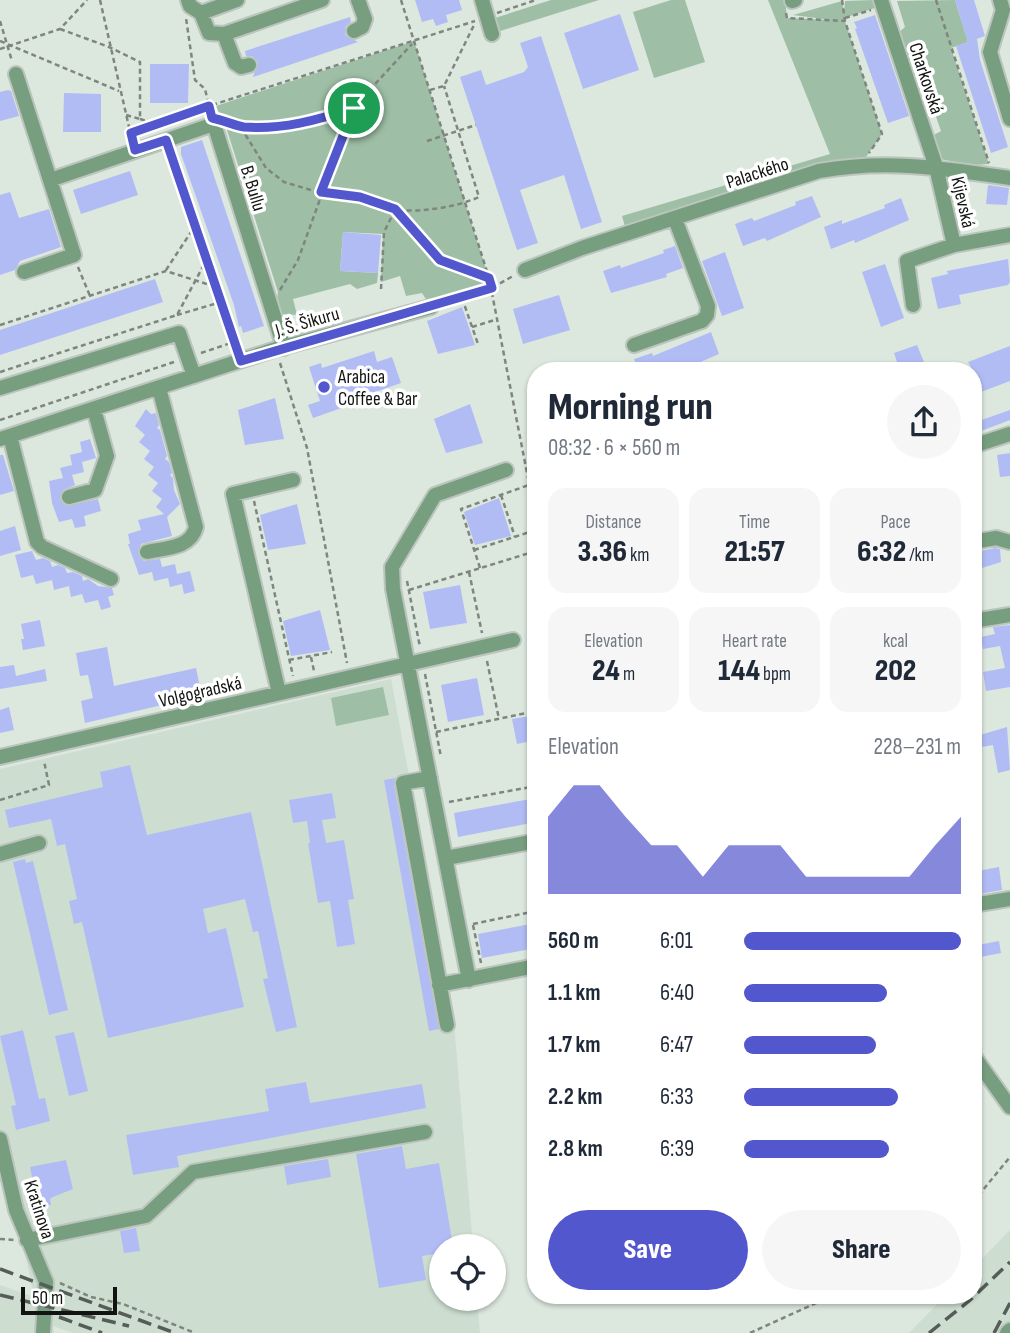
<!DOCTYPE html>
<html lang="en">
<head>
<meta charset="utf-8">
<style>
	body { margin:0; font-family:"Sofia Sans Condensed",sans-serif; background:#f6f6f7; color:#1f2937; height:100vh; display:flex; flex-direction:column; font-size:26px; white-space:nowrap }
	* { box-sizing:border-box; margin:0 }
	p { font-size:23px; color:#747a83 }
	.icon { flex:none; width:38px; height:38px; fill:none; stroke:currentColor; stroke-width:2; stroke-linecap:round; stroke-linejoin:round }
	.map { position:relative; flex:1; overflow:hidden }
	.panel { position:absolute; left:527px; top:362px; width:455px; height:942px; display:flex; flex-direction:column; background:#fff; border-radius:28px; box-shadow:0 2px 5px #0004 }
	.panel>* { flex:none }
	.fabs { position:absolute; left:429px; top:1234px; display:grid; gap:14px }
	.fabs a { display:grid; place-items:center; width:77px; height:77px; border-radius:50%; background:#fff; box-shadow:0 2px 5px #0004; font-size:35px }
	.scale { position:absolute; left:21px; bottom:18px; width:96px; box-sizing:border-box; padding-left:7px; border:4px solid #111411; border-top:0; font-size:19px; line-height:24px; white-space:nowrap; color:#111411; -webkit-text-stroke:5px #fff; paint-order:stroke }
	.pin { position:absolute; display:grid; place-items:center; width:60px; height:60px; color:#fff; margin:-30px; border:4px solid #fff; border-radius:50%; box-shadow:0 2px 7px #0007 }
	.round { display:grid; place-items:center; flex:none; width:74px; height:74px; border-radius:37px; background:#f6f6f7 }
	.summary { display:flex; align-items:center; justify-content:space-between; height:119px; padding:0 21px }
	h1 { font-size:38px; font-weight:800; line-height:52px }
	.figures { display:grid; grid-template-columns:repeat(3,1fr); gap:10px; height:119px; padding:7px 21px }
	.figures div { display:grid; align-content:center; border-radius:18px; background:#f6f6f7; text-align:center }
	.figures b { font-size:30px; font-weight:800 }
	.figures small { font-size:19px; font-weight:400 }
	.figures p { font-size:19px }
	.chart { height:196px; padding:14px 21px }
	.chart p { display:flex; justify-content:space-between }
	.chart svg { width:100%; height:126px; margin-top:7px; fill:#5257cd; opacity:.7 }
	.primary-button { display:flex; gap:14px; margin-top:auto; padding:14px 21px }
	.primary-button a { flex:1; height:80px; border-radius:42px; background:#5257cd; color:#fff; font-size:28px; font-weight:800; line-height:80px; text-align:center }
	.primary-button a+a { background:#f6f6f7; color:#1f2937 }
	ul { padding:0 21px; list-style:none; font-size:23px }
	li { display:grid; grid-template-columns:112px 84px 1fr; align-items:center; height:52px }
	li i { height:18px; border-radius:9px; background:#5257cd }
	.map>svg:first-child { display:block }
</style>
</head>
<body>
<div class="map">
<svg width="1010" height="1333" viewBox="0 0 1010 1333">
	<rect width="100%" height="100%" fill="#dce7de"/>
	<!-- built -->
	<path fill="#cdded0" d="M391,679L453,1012L473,1246H441V1298L477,1299L480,1333H73L53,1326L54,1333H0V1285L34,1297L0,1133V769Z
		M1010,1230V1333H909L946,1295H973V1268Z"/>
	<!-- green -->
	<path fill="#9ebfa5" d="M551,0H599L497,32L492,19Z
		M671,0H685L705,62L654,78L633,12Z
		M768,0H785L787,18L831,20L793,15L842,1L844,12L845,1L874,0L878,7L844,18L882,134L864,160H839L786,174L626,230L622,216L830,154Z
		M955,0L968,42L951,48L989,164L973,165L940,159L932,136L941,131L922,76L914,79L897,34L905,27L897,1Z
		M414,41L492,288L431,307L422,293L406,296L400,276L381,282L383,234L343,232L340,271L378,273L377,283L357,289L350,284L293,299L297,315L282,314L276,307L278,292L227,130L224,120L227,119L221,117L216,106Z
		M383,687L389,715L336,726L331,698Z"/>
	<!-- building -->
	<path fill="#b1bcf5" d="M415,0H459L462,10L446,15L448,22L436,26L433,19L422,22Z
		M955,0H974L985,36L968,42Z
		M620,14L639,70L583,89L564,33Z
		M875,15L909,116L888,123L855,29L857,28L854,22Z
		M350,17L351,22L346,26L345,35L358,42L253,77L258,62L252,56H246L245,51Z
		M541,36L602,222L581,229L564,175L520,190L538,243L517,250L460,77L481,70L486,85L524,72L528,67L520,43Z
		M977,39L980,60L1008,147L991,153L956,46Z
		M150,64H189L188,103H150Z
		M8,90L11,91L19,116L0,121V92Z
		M64,93L101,94V132H63Z
		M202,140L264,326L243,333L241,326L239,327L234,305L181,154V147Z
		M130,171L138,195L81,214L73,190Z
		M988,185L1009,188L1007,205L986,204Z
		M10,192L19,218L49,209L61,247L20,261L15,270L0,275V195Z
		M812,196L821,217L767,241L765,238L743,246L735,224L752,218L754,221L796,205L795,202Z
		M901,198L909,220L855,243L854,240L831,249L824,227L842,220V224L885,208L884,205Z
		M343,232L381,235L378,273L340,271Z
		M675,246L683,268L666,274L667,277L611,293L603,271L620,265L621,268L664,253L663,250Z
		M725,252L744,308L722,316L702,261Z
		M1008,259L1010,282L1008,285L959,295L961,304L938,309L931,278L948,274L947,271Z
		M885,264L904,318L881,327L862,272Z
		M155,279L163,302L0,355V330Z
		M559,295L570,330L523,344L513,309Z
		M462,307L475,345L438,354L427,321Z
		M711,332L719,354L680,371H639L634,359L652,353L653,356Z
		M917,345L926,367L915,371H900L894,353Z
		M1010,346V381L973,395V371L968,362Z
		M374,351L377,362L392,357L401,383L346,402L347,406L313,418L308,405L320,401L309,367L321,363L322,368Z
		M275,398L284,439L245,445L238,410Z
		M470,404L483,443L446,453L434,419Z
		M146,409L151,414L156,413L159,425L157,428L160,430L167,456L165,459L169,462L172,473L170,475L173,478L174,490L180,504L167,517L172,536L141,544L138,554L144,561L160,559L162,567L175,564L177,574L190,571L195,591L184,594L182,584L170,587L168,578L154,581L152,572L139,575L128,544H130L128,534L141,530L138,520L164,514L156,507L162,499L152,491L158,483L148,475L154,467L144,459L150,451L139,442L145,435L135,426Z
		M1010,410V420L973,434V423Z
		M90,439L96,458L82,462L84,472L72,475L75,485L63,490L60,499L67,506L98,499L101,511L84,516L86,526L75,528L72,519L59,522L52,503L49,481L63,478L60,468L72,465L70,455L82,452L80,442Z
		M1010,453V476L1000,477L997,455Z
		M0,455H3L14,491L0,495Z
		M499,498L511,536L475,545L464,512Z
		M297,504L306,544L268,550L260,515Z
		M15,526L21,550L0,556V531Z
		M995,548L1000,549L1001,562L982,568L980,551Z
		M32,551L36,560L43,558L50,561L52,567L58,565L65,568L67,573L73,572L82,576L83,581L88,579L98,586L112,588L114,595L108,597L111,607L101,610L98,600L85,603L82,594L71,597L69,586L54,590L52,580L36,584L33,575L21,578L15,555Z
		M460,585L467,623L430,629L423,592Z
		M320,610L330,650L291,656L283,621Z
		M40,620L45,646L23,650L21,639H24L21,624Z
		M1010,625V687L986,691L983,672L1005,668L1000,646L983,649L981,637L995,634L993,627Z
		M107,647L114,686L196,668L201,692L191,694L192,698L85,723L81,701L93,698L88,675L80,676L76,653Z
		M14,665L16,676L45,669L47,681L0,689V667Z
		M477,678L484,715L448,722L441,685Z
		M9,707L14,730L0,733V710Z
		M536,715V740L517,744L512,719Z
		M1007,727L1010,770L998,773L993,745L982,747L980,735Z
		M130,765L147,835L251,812L297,1027L276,1032L263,979L268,978L258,931L253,932L245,899L203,909L208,933L226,928L244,1007L108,1038L82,922L74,924L69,901L77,899L65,844L57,846L51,819L9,828L5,810L103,787L100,772Z
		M395,778L394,785L439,1029L429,1031L384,780Z
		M332,793L336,818L322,820L326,843L344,840L354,899L348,900L355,944L337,947L330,901L318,903L308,843H310L307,821L293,823L289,800Z
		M536,798V822L458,837L454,813Z
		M25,859L26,863L33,861L68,1010L49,1015L13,862Z
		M999,867L1002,890L973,895V872Z
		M536,923V948L482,958L478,934Z
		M999,941L1001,953L975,958L973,946Z
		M23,1030L39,1099L45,1098L50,1121L16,1130L11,1106L16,1105L0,1036Z
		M74,1032L88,1091L69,1096L55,1036Z
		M306,1082L310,1103L422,1084L426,1108L177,1156L179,1167L133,1175L126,1135L269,1111L265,1089Z
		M402,1146L406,1169L439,1163L453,1246H441V1253L422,1256L426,1280L379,1288L356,1154Z
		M328,1159L331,1177L287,1185L284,1166Z
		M66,1160L73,1189L53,1197L50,1199L51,1205L38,1207L30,1167Z
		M136,1228L140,1251L124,1253L120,1231Z"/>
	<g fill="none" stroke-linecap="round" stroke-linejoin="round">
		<defs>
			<path id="minor" d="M188,0L190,6L201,13
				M237,0L201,13L209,33L224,34L322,0
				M482,0L492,34
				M881,0L936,167L954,245
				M1000,0L1003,10L990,52L1010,119
				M792,1L795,0
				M354,31L362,27L365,19L358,0
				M224,34L235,63L241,67L249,65
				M16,74L74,255L24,272
				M50,180L214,124L284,348
				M525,270L582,248L819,171C888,159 941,168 1010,178
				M913,305L907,261L954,245L1010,235
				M634,345L702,321L707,315L708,306L675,219
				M0,388L179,333L194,376
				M10,436L37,542L42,547L111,579
				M0,439L276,349L431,307
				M973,446L1010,434
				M69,497L95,490L107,456L94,409
				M973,542L996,538L1010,542
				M147,552C166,548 191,548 196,527L159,388
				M973,621L1010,615
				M279,693L233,494L293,480
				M0,757L513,640
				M430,778L403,783L447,1025
				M0,854L39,843
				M446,858L536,841
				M973,905L1010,899
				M469,980L393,589L392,567L435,495L506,470
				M439,985L536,966
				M973,1055L1010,1107
				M0,1139L16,1210L46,1282L43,1333
				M27,1240L146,1216L193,1172L425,1132
				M1007,1333L1010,1330"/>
		</defs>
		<!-- minor casing -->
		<use href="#minor" stroke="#bcc5bd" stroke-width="18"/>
		<!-- path -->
		<path stroke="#7e867f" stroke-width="2.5" stroke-dasharray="5 3.5" stroke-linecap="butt" d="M100,0L132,140
			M401,0L489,278L536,519
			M842,0L845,21L882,134L869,153
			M936,0L989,163
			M497,13L536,0
			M786,13L787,18L845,21
			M845,18L871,10
			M0,21L12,61
			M60,29L109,47L140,62V119L126,115
			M0,41L119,91
			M0,49L60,29L87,0
			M430,90L444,86L475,23
			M210,111L209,106L475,21
			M140,119L157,124
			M226,120L240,126L266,168L284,182L321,193L360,197L395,210L440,260L489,277
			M240,126C280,128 315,121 353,108
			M131,133L209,106L205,89L195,80L186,18
			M427,141L476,125
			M170,151L216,287
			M78,267L90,296
			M166,270L195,226
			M381,289L384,232L395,210C422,212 454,208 479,197L444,86
			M280,290L298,260L353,108L412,44
			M462,298L478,344
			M444,303L492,288L513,276
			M177,315L221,302
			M0,325L166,271L216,287L236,347
			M472,327L498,319
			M201,353L234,342
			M280,363L307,448L347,663
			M0,372L177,315L207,259
			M0,420L174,362
			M501,495L515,537
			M254,501L293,676
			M474,550L536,530
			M480,568L461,509L529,485
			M469,572L482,633
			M407,581L420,647
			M409,590L536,551
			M311,657L314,671
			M289,660L332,652
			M487,661L499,719
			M425,674L441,757
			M436,732L536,711
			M0,800L49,785L44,761
			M449,802L536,786
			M473,924L536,911
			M473,925L481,963
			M973,1202L1010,1157
			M0,1239L14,1240
			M60,1283L91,1297L123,1304L195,1333
			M750,1333L834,1295"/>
		<!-- minor -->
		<use href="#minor" stroke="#779f7f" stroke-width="14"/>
		<!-- rail -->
		<path stroke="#565c57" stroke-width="3.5" stroke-dasharray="14 7" stroke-linecap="butt" d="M0,1269L175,1333
			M0,1295L129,1326
			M59,1317L102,1333
			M929,1333L969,1301L1010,1262
			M994,1333L1010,1303"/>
	</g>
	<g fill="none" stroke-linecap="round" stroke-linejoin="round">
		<defs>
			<path id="route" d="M209,106L212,118C223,120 236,126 244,127C282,130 318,120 354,108L321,192L360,197L395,209L440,260L489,278L492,288L241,361L166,140L135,150L131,133Z"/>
		</defs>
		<!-- route casing -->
		<use href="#route" stroke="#fff" stroke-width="14"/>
		<!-- route -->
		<use href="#route" stroke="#5257cd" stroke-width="9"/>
	</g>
	<!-- markers -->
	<circle fill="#5257cd" stroke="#fff" stroke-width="2.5" cx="324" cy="387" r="7"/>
	<g text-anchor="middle" stroke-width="7" stroke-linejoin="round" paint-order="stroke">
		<!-- street labels -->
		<g font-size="19" fill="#111411" stroke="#fff">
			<text transform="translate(927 78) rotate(72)" y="7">Charkovská</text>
			<text transform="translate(757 172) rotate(-18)" y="7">Palackého</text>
			<text transform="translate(254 188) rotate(73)" y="7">B. Bullu</text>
			<text transform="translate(964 202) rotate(77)" y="7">Kijevská</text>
			<text transform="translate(307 321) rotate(-16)" y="7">J. Š. Šikuru</text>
			<text transform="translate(200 691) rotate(-13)" y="7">Volgogradská</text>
			<text transform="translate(40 1209) rotate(72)" y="7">Kratinova</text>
		</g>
		<!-- poi labels -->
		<g font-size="19" fill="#111411" stroke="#fff" text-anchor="start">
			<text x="338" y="383">Arabica<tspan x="338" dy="22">Coffee &amp; Bar</tspan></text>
		</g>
	</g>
</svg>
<div class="fabs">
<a><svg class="icon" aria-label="locate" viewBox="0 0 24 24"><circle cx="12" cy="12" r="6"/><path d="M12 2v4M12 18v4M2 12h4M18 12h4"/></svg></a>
</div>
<div class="scale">50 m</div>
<div class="pin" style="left:354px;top:108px;background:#1e9e55"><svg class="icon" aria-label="arrive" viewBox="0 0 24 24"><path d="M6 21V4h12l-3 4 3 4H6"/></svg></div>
<section class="panel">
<div class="summary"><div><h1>Morning run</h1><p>08:32 · 6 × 560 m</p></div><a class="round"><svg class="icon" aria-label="share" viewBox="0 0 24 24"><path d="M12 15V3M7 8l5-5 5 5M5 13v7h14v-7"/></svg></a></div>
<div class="figures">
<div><p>Distance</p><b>3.36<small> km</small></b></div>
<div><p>Time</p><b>21:57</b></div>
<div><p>Pace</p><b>6:32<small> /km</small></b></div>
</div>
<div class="figures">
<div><p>Elevation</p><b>24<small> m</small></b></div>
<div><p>Heart rate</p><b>144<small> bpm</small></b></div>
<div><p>kcal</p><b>202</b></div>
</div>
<div class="chart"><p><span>Elevation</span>228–231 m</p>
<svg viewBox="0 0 160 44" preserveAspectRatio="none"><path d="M0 44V17L10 6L20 6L30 17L40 27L50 27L60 38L70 27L80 27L90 27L100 38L110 38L120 38L130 38L140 38L150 27L160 17V44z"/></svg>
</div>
<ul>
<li><b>560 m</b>6:01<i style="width:100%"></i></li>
<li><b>1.1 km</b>6:40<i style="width:66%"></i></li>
<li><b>1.7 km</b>6:47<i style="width:61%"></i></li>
<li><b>2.2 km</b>6:33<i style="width:71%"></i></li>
<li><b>2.8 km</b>6:39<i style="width:67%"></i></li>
</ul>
<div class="primary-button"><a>Save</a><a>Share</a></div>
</section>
</div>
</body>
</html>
